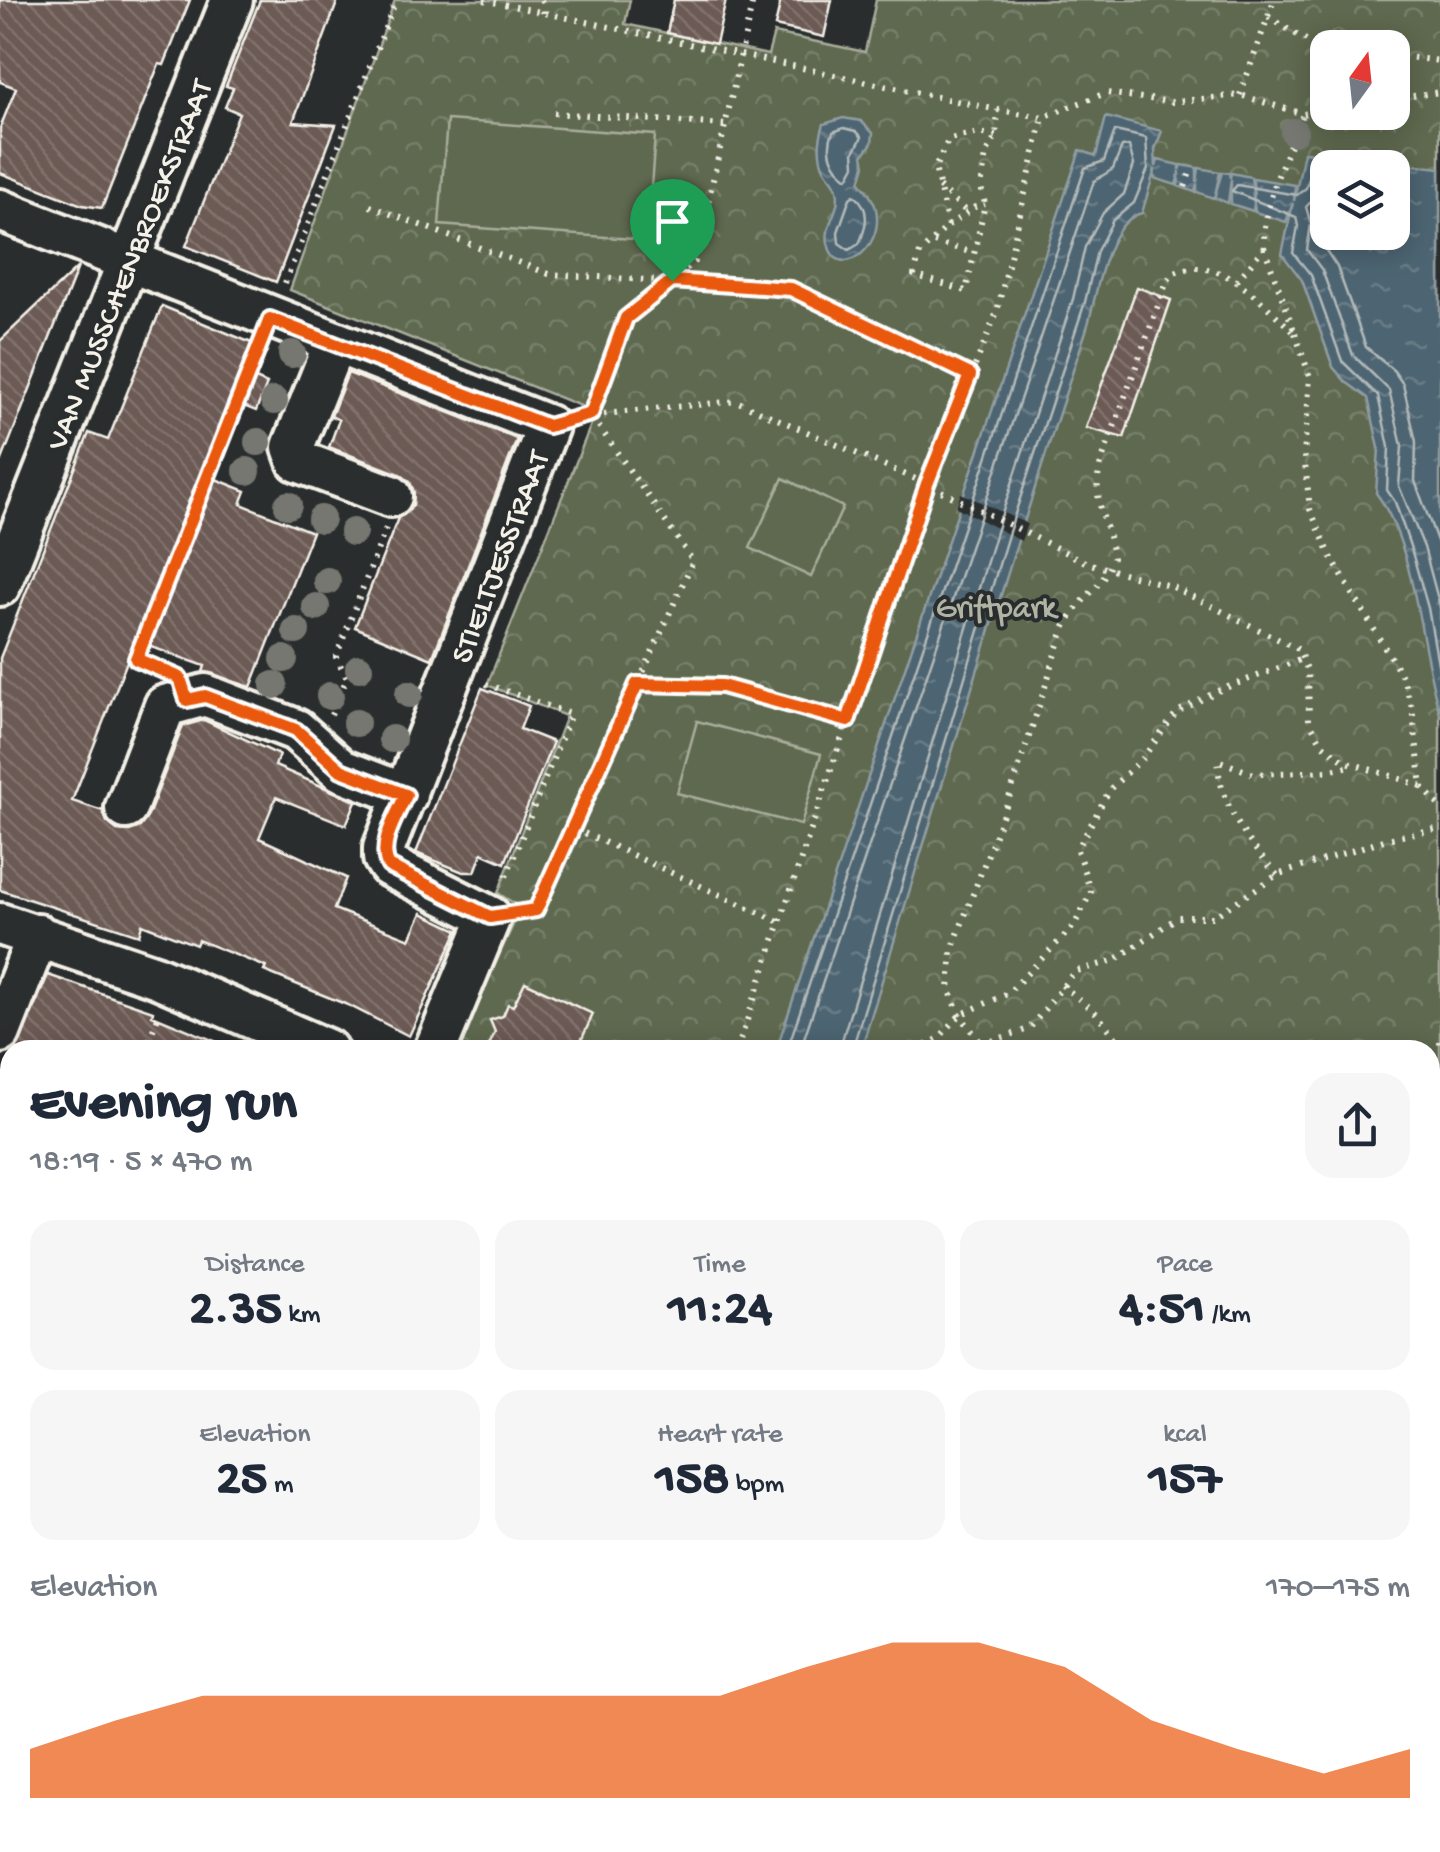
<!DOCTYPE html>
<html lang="en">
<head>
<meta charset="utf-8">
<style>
	body { margin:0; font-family:"Gochi Hand",sans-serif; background:#f6f6f7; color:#1f2937; height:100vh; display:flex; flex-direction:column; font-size:38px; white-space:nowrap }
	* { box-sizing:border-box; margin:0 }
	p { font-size:32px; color:#747a83 }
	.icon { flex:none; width:55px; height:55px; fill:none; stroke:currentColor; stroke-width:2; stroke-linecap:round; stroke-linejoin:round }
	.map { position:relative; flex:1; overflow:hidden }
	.side { position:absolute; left:0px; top:1040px; width:1440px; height:812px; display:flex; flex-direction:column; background:#fff; border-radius:30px 30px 0 0; box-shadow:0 5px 25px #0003 }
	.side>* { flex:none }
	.needle { width:65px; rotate:15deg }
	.controls { position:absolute; left:1310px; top:30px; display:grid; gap:20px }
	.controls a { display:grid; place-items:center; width:100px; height:100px; border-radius:20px; background:#fff; box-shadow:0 5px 25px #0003; font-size:50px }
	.pin { position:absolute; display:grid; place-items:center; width:85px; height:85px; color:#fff; margin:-102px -42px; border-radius:50% 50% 50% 0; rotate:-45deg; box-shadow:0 0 10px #0007 }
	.pin .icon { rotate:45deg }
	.round { display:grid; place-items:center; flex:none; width:105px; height:105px; border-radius:30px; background:#f6f6f7 }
	.headline { display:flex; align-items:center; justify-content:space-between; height:170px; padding:0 30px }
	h1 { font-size:55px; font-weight:700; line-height:75px }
	.figures { display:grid; grid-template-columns:repeat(3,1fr); gap:15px; height:170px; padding:10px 30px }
	.figures div { display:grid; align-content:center; border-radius:25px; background:#f6f6f7; text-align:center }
	.figures b { font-size:50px; font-weight:700 }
	.figures small { font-size:28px; font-weight:400 }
	.figures p { font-size:28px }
	.chart { height:280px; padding:20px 30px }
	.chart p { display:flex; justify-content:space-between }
	.chart svg { width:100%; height:180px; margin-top:10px; fill:#ea580c; opacity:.7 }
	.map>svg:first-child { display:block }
</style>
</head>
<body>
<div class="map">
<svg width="1440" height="1852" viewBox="0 0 1440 1852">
	<defs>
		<pattern id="grass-dots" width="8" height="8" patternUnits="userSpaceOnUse" patternTransform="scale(2.5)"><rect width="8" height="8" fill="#5e6950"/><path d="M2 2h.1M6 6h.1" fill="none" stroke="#767f69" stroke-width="1.8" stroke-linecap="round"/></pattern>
		<pattern id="forest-crowns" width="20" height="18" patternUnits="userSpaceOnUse" patternTransform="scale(2.5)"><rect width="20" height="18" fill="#5e6950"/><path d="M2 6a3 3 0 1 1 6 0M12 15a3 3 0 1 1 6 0" fill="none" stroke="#767f69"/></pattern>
		<pattern id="water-ripples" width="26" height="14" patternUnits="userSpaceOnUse" patternTransform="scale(2.5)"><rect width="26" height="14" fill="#4e6572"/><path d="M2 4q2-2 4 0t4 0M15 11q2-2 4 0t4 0" fill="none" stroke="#687c86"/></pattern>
		<pattern id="building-back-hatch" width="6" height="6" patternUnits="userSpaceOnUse" patternTransform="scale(2.5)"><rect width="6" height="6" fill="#6c5a55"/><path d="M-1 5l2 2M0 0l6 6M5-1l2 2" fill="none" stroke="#82726d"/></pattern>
	</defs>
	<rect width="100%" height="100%" fill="#2a2d2e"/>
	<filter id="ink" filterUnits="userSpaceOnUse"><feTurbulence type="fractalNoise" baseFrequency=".01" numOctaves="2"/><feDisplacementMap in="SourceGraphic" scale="20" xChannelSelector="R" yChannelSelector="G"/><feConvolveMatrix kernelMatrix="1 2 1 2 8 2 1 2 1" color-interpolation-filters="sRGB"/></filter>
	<g filter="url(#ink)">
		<!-- grass -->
		<path fill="url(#grass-dots)" stroke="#a9ad9c" stroke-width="2.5" d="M0,1786L10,1788L11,1852H0Z"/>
		<!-- forest -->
		<path fill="url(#forest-crowns)" stroke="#a9ad9c" stroke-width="2.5" fill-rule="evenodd" d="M395,0H630L625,24L768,55L774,33L865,52L876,0H1440V1852H1264L1261,1843L1430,1842V1050H455L521,908L498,893L566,716L487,685L596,412L290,290ZM1328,48H1392V112H1328ZM1328,168H1392V232H1328Z
			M10,1549V1787L0,1786V1581Z"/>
		<!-- pitch -->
		<path fill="#5e6950" stroke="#a9ad9c" stroke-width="2.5" d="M447,120L655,135L647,240L439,225Z
			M783,478L843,507L811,577L750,548Z
			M697,721L821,754L801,825L677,793Z
			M1430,1444L1440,1447V1559L1430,1556Z
			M1430,1654L1440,1657V1771L1430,1769Z"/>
		<!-- water -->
		<path fill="url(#water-ripples)" stroke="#909da1" stroke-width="2.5" fill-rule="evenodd" d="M1106,117L1162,131L1155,149L1156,167L1158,160L1180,165V170L1182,165L1197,168V182L1199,168L1220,172L1215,195L1222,172L1229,173L1230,178L1231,173L1251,177L1254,204L1253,178L1295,185L1294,201L1304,152L1440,168V714C1421,651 1415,544 1376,493L1379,448L1368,398L1346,382L1333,367L1302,280L1282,254L1293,203L1286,222L1255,212L1254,204L1253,211L1231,204V179L1228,203L1215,198V195L1213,198L1197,192V183L1195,192L1178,186L1180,171L1176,185L1154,178L1155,169L1142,213C1104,222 1097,299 1086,331C1007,570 934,810 861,1050H776L1080,150L1096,156ZM1328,168H1392V232H1328Z
			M843,118L861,121L873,133L872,143L863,155L865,165L860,182C866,190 874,199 876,209C885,251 835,282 828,243C824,223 842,210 837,190C835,180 829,178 825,170C817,156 819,138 824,124Z
			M1440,1254V1298L1430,1299V1255Z
			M80,1843V1842L166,1843L162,1852H75Z"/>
		<!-- pier -->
		<path fill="#2a2d2e" d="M961,493L1027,524L1021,541L956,507Z"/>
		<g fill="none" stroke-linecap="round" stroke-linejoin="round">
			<!-- shore -->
			<path stroke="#b2b9b9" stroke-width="2.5" d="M844,128L856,131L862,137L854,152L855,165L848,178C833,168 825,150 833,132Z
				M1348,168L1314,164L1306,188L1297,195L1237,185L1232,191L1296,217L1298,226L1293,253L1311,275L1342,361L1378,396L1389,447L1387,490L1395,502L1412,552L1428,608L1440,675
				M1328,178L1322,180L1316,196L1306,207L1311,224L1307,250L1322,270L1353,355L1389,390L1402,446L1399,486L1424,547L1440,607
				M854,195C871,208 867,226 859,244L849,250L839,243L838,232L850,198Z
				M1328,206L1324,212L1323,246L1337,267L1366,347L1394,371L1403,384L1416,442L1415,481L1440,549
				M787,1050L1085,168L1104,161L1115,131L1146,138L1148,169L1134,203L1113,220L1097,251L1085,302L1008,535L852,1050
				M800,1050L1094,181L1113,169L1122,147L1129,146L1134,165L1124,194L1103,213L1085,247L1073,299L996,532L839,1050"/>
		</g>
		<!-- building -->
		<path fill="url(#building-back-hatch)" stroke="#f4f1e8" stroke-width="2.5" d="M0,0H190L164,65L159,64L102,208L82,205L0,173V128L16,88L0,82Z
			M260,0H338L293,122L336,125L276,282L186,246L239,113L225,107L233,88L226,86Z
			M674,0H726L716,44L667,33Z
			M781,0H832L824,37L775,26Z
			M78,267L2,460H0V341Z
			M1137,287L1171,300L1124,438L1086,428Z
			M162,306L254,344L242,373L267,384L256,411L231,401L203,474L246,491L241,504L312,532L251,687L203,672L205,666L135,641L72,801L103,811L107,822L117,830L129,831L140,827L148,816L183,726L204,720L279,755L275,766L356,801L346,825L276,797L259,838L346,878L334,909L410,939L422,913L458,930L409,1036L350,1006L264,971L266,967L198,940L196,945L142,924L139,935L0,890V658L89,433L108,440Z
			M348,373L517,439L432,659L355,627L398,518L413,505L414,493L410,482L400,474L329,447L339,420L331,416Z
			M482,688L529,706L520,729L553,742L505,863L482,853L475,872H463L416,853Z
			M48,975L153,1011L152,1015L236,1050H16Z
			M525,982L593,1014L577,1050H487L495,1032L490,1020L503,1016L508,1004L513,1006Z"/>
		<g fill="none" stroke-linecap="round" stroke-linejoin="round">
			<defs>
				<path id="service" d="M744,1842V1852
					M1251,1842L1254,1852
					M877,1852L878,1842"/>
				<path id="minor" d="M0,210L548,426L384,848V858L389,866L490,917L435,1050
					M335,342L293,447L298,461L391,496
					M0,585L232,0
					M126,808L165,706L205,695L296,730L341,770L406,795
					M0,924L155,976L327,1050
					M0,1032L38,935
					M445,1842V1852
					M22,1852L27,1842"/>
			</defs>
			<!-- service casing -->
			<use href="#service" stroke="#f4f1e8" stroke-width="28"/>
			<!-- minor casing -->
			<use href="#minor" stroke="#f4f1e8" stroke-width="48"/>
			<!-- path -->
			<path stroke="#f4f1e8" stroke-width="6" stroke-dasharray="2.5 8" stroke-linecap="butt" d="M484,0L998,110L1043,117L1106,93L1172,102L1240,95L1303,114L1328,110
				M542,0L543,13
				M1268,17L1316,46L1328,48
				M1392,55L1440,61
				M1240,95L1274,0
				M1392,99L1440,92
				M554,113L726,125
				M996,136L979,133L949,139L935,167L948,226L920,253L914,275L966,291L985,204L981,187L986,155L996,136L998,110
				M939,187L967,212
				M1185,187L1191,169
				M370,206L549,274L791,289L970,375
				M948,226L975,207L985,204
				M934,242L974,253
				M1237,281L1264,247C1263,202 1286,155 1303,114
				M285,283L396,0
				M1295,333L1310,377L1304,455L1310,509L1332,559L1403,678L1412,708L1422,786L1440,807
				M591,413L626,318L695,261L753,0
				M583,416L736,401L927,484L1087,563L1173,587L1298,649L1308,671L1309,721L1323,745L1344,761L1422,786
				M160,669L136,659L258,350
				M486,684L571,714L503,884
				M637,684L722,686L848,721
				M331,715L347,678L336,657L386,528
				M575,829L780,922
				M1277,875C1247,841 1221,807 1217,760L1254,774L1327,771L1351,766
				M525,912L537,910L693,561L591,415
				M1062,985L1096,1013L1126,1050
				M1440,1041V1045
				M982,1044L1029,1029L1074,972L1115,960L1178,917H1213L1277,875L1387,839L1440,828
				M145,1050L159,1015
				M737,1050L927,484L997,312L1043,117
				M916,1050L938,1039L960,1015L1007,994L1074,926L1091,892L1077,850L1110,789L1142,759L1177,712L1220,690L1305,658
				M982,1050V1044L960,1015L949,989L952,950L1009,798L1064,629C1077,599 1101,591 1113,558C1109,520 1090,502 1101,463L1167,281L1175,272C1223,253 1263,305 1295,333L1264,247
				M1430,1156L1440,1146
				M1430,1223L1440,1221
				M1430,1238L1440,1237
				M1430,1308L1440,1307
				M1430,1413H1440
				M0,1517L10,1515
				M1430,1630H1440
				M1324,1852L1326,1842"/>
			<!-- service -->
			<use href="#service" stroke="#2a2d2e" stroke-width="20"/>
			<!-- minor -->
			<use href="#minor" stroke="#2a2d2e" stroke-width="40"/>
		</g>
		<!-- trees -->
		<g fill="#74776f">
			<circle cx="1294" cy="132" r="14"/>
			<circle cx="292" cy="354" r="14"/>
			<circle cx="274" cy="401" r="14"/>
			<circle cx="258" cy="442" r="14"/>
			<circle cx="247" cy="471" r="14"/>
			<circle cx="288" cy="505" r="14"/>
			<circle cx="321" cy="519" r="14"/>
			<circle cx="353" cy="532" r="14"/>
			<circle cx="327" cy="581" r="14"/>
			<circle cx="316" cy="607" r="14"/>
			<circle cx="296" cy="631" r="14"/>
			<circle cx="284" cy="659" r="14"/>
			<circle cx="359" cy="668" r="14"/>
			<circle cx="274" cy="685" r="14"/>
			<circle cx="409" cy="694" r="14"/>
			<circle cx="330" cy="696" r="14"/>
			<circle cx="356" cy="723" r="14"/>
			<circle cx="392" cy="739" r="14"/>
		</g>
	</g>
	<g fill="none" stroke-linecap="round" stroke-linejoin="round" filter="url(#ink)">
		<defs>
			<path id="route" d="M672,281L791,289L970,375L927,484L848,721L722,686L637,684L536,910L490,917L389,866C377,846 397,815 406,795L341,770L296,730L205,696L187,700L180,678L136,659L270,319L548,426L591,414L626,318Z"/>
		</defs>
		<!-- route casing -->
		<use href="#route" stroke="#fff" stroke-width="20"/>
		<!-- route -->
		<use href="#route" stroke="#ea580c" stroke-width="12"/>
	</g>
	<g text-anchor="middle" stroke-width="8" stroke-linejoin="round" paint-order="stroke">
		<!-- street labels -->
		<g font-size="32" fill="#f4f1e8" stroke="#2a2d2e">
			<text transform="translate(127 264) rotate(-68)" y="11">VAN MUSSCHENBROEKSTRAAT</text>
			<text transform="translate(498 556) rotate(-69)" y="11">STIELTJESSTRAAT</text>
		</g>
		<!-- park labels -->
		<g font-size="32" fill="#b0b4a4" stroke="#2a2d2e">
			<text x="996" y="616">Griftpark</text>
		</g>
	</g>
</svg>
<div class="controls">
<a><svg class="needle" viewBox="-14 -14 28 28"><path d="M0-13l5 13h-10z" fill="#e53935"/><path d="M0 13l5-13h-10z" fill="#747a83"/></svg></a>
<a><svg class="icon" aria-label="layers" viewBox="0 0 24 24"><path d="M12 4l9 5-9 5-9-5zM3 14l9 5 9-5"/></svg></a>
</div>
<div class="pin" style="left:672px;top:281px;background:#1e9e55"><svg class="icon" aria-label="arrive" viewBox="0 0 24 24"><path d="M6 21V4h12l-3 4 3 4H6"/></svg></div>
<section class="side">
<div class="headline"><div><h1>Evening run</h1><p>18:19 · 5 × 470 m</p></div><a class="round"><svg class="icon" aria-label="share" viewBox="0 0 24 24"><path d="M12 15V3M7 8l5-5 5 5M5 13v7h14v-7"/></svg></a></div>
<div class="figures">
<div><p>Distance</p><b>2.35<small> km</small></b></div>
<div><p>Time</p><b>11:24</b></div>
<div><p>Pace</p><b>4:51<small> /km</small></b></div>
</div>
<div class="figures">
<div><p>Elevation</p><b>25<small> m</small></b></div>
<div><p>Heart rate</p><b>158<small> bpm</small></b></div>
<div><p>kcal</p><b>157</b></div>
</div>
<div class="chart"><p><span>Elevation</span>170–175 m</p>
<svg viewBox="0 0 160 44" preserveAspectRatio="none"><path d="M0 44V32L10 25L20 19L30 19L40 19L50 19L60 19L70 19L80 19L90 12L100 6L110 6L120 12L130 25L140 32L150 38L160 32V44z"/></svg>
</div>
</section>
</div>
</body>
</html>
